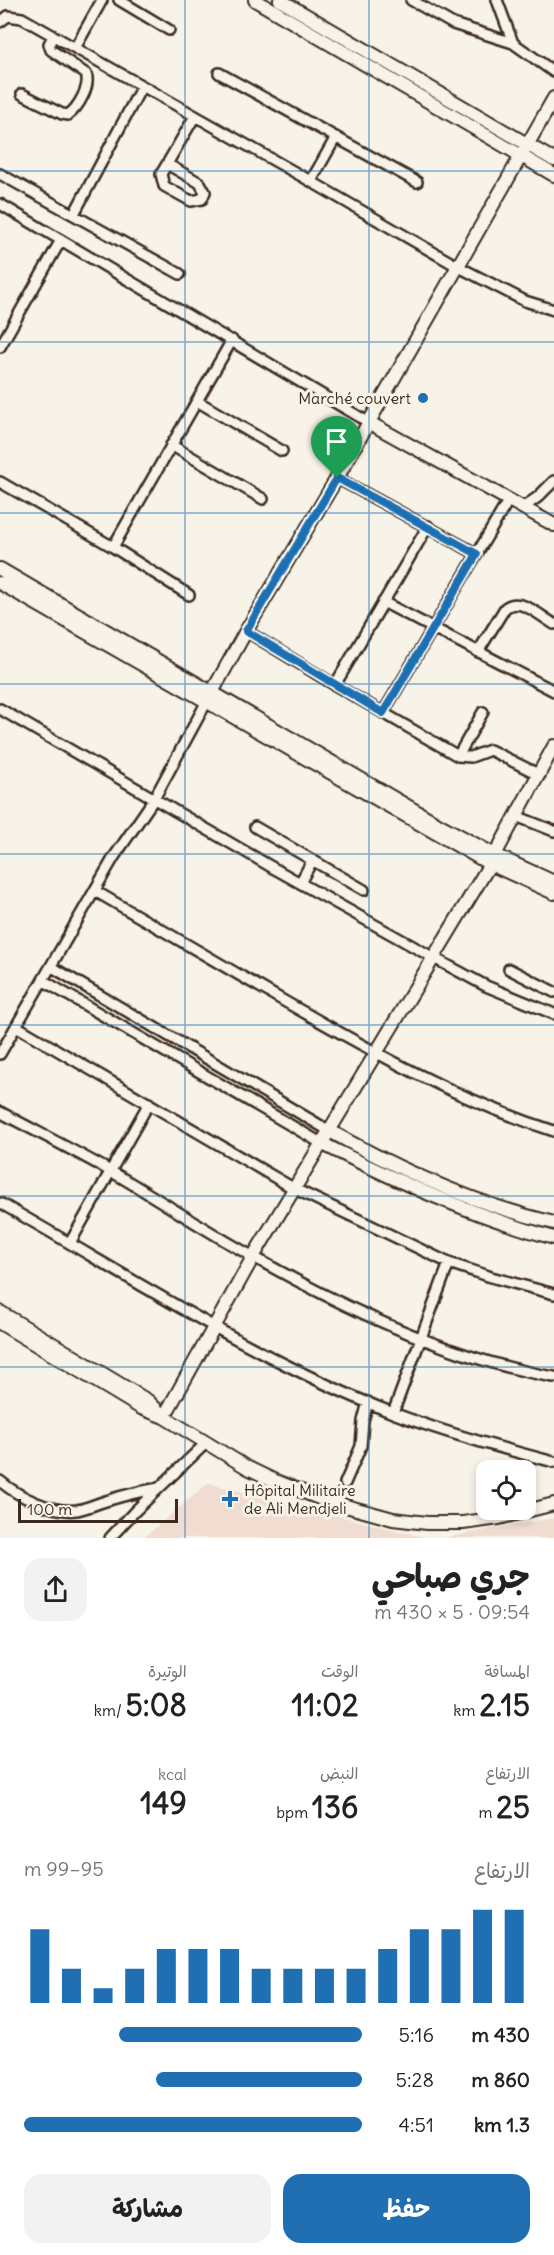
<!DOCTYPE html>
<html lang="ar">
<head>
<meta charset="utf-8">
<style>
	body { margin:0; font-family:Delius,"Playpen Sans Arabic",sans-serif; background:#f2f2f2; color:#222; direction:rtl; height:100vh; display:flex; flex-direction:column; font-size:22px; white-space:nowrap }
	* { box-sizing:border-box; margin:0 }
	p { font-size:20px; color:#767676 }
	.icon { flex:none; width:33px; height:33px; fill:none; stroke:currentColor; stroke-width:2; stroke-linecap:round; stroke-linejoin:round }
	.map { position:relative; height:1538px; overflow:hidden; direction:ltr }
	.drawer { display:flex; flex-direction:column; background:#fff; flex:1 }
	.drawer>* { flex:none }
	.controls { position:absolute; left:476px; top:1460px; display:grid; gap:12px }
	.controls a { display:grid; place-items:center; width:60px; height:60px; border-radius:12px; background:#fff; box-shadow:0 3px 9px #0003; font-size:30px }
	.scale { position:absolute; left:18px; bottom:15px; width:160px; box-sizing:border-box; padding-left:6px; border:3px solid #3b2a1e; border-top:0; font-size:16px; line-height:21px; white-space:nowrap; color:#3b2a1e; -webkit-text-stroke:4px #f7f3e8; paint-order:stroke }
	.pin { position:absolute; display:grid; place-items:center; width:51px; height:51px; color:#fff; margin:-62px -26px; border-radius:50% 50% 50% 0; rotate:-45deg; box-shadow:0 0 6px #0007 }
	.pin .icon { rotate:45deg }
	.round { display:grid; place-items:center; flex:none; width:63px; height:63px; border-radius:18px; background:#f2f2f2 }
	.head { display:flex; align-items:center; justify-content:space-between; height:102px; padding:0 24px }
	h1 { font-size:33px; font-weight:700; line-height:45px }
	.stats { display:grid; grid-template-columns:repeat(3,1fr); gap:9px; height:102px; padding:6px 24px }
	.stats div { display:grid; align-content:center }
	.stats b { font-size:30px; font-weight:700 }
	.stats small { font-size:16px; font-weight:400 }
	.stats p { font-size:16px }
	.chart { height:168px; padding:12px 24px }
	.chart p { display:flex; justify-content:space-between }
	.chart svg { width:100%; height:108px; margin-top:6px; stroke:#1f6fb2; stroke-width:6 }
	.button { display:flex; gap:12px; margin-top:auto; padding:12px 24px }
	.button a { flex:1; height:69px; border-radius:18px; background:#1f6fb2; color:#fff; font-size:24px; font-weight:700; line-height:69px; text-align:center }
	.button a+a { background:#f2f2f2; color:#222 }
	ul { padding:0 24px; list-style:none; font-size:20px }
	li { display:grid; grid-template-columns:96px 72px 1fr; align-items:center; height:45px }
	li i { height:15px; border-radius:8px; background:#1f6fb2 }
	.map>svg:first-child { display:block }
</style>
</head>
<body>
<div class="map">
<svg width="554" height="1538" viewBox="0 0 554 1538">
	<rect width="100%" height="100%" fill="#f7f3e8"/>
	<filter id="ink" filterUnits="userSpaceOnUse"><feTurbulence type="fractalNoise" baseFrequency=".0167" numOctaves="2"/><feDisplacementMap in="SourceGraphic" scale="12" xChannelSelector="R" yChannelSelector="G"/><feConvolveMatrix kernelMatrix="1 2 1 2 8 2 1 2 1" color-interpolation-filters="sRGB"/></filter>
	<g filter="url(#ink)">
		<!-- built -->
		<path fill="#f0dcd0" d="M208,1483L427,1538H143Z
			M554,1518V1538H442Z"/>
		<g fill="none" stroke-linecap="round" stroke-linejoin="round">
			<defs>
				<path id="street" d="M119,0L169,30
					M411,0L453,24L513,43L554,72
					M497,0L513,43
					M0,22L8,16L22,18L305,178L457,266L525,301L554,310
					M75,48L102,0
					M219,73L417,182
					M22,94L62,114L68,115C78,108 91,86 86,74L51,50L49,44L53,36
					M167,164L200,183L205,192L202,199L191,201L164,186L161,174Z
					M167,164L195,116
					M0,174L180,274
					M311,181L336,137
					M0,204L368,422
					M74,214L142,86
					M0,347L61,240
					M197,401L282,451
					M171,445L263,499
					M337,478L477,554
					M0,482L113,547L189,595
					M524,507L538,497L554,481
					M113,547L232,340
					M383,602L554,691
					M246,631L335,685L458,756L471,757L490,750L540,775
					M478,652L505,608C520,596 540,616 554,624
					M335,685L428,526
					M0,709L275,869L434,958L486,986L554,1014
					M383,713L508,501
					M458,756L483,712
					M516,816L554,831
					M255,827L364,890
					M300,883L312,861
					M95,891C158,927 221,964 284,1001C371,1051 458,1100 554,1131
					M52,967L328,1130
					M509,969L554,992
					M44,981L321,1143
					M16,1026L293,1188L449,1263L491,1277L554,1294
					M0,1054L114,857L154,799L206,703
					M0,1112C37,1132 75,1151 112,1172C159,1199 204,1230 252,1256C342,1307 452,1360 554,1377
					M0,1203C129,1276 255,1359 393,1413C445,1433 500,1448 554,1462
					M70,1243L149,1103
					M393,1413L449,1263
					M0,1481C19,1497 52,1513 77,1510C88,1508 98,1503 109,1500C125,1495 142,1491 159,1488
					M345,1483L361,1446L363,1421L368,1402
					M110,1538L135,1511L206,1443"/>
				<path id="secondary" d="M255,0L554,175
					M280,0L554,160
					M368,422L554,525
					M0,569L438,824L495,855L554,882
					M0,583L490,864L554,893
					M206,703L246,631L337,478L554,98
					M328,1130C399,1170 474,1204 554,1223
					M321,1143C398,1182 471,1215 554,1238
					M0,1312L148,1401L164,1417
					M0,1323L141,1408L164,1417L248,1468L273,1480L324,1500L393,1519L427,1523H463L499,1518L554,1504
					M164,1417L253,1257L490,864L554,746"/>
			</defs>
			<!-- street casing -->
			<use href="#street" stroke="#3b2a1e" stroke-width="14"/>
			<!-- secondary casing -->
			<use href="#secondary" stroke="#3b2a1e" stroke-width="16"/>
			<!-- street -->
			<use href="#street" stroke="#f7f3e8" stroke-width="9"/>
			<!-- secondary -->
			<use href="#secondary" stroke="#f7f3e8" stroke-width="12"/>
		</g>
	</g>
	<g fill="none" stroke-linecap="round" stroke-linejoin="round" filter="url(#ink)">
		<defs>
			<path id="route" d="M337,478L477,554L383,713L246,631Z"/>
		</defs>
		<!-- route casing -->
		<use href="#route" stroke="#fff" stroke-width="12"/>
		<!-- route -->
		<use href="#route" stroke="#1f6fb2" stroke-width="8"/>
	</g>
	<!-- grid -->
	<path fill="none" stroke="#1f6fb2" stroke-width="1.5" stroke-opacity="0.55" d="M185,0V1538M369,0V1538M0,171H554M0,342H554M0,513H554M0,684H554M0,854H554M0,1025H554M0,1196H554M0,1367H554"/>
	<!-- markers -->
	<g fill="#1f6fb2" stroke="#f7f3e8" stroke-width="2">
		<circle cx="423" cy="398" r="6"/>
		<path d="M227 1490h6v6h6v6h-6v6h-6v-6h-6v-6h6z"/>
	</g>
	<g text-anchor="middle" stroke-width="6" stroke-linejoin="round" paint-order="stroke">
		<!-- poi labels -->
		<g font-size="16" fill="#3b2a1e" stroke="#f7f3e8" text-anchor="end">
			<text x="411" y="404">Marché couvert</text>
			<text x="244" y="1496" text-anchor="start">Hôpital Militaire<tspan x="244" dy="18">de Ali Mendjeli</tspan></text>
		</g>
	</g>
</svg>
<div class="controls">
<a><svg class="icon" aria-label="locate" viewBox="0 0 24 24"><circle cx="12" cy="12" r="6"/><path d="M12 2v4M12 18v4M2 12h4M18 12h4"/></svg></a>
</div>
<div class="scale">100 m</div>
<div class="pin" style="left:337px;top:478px;background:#1e9e55"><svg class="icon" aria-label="arrive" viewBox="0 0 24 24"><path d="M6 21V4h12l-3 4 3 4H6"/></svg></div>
</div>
<section class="drawer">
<div class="head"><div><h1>جري صباحي</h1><p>09:54 · 5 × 430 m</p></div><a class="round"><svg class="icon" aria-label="share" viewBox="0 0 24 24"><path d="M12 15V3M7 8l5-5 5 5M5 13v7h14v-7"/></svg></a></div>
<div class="stats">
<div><p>المسافة</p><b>2.15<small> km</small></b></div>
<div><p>الوقت</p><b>11:02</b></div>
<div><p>الوتيرة</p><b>5:08<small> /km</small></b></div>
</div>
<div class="stats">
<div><p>الارتفاع</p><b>25<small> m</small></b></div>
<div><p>النبض</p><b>136<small> bpm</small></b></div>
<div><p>kcal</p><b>149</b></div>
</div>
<div class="chart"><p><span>الارتفاع</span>95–99 m</p>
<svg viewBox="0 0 160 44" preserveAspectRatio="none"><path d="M5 44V14M15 44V30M25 44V38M35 44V30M45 44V22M55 44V22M65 44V22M75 44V30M85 44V30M95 44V30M105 44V30M115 44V22M125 44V14M135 44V14M145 44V6M155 44V6"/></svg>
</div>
<ul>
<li><b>430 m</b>5:16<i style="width:72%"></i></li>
<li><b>860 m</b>5:28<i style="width:61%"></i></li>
<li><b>1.3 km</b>4:51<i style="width:100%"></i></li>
</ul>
<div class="button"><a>حفظ</a><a>مشاركة</a></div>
</section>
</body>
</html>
